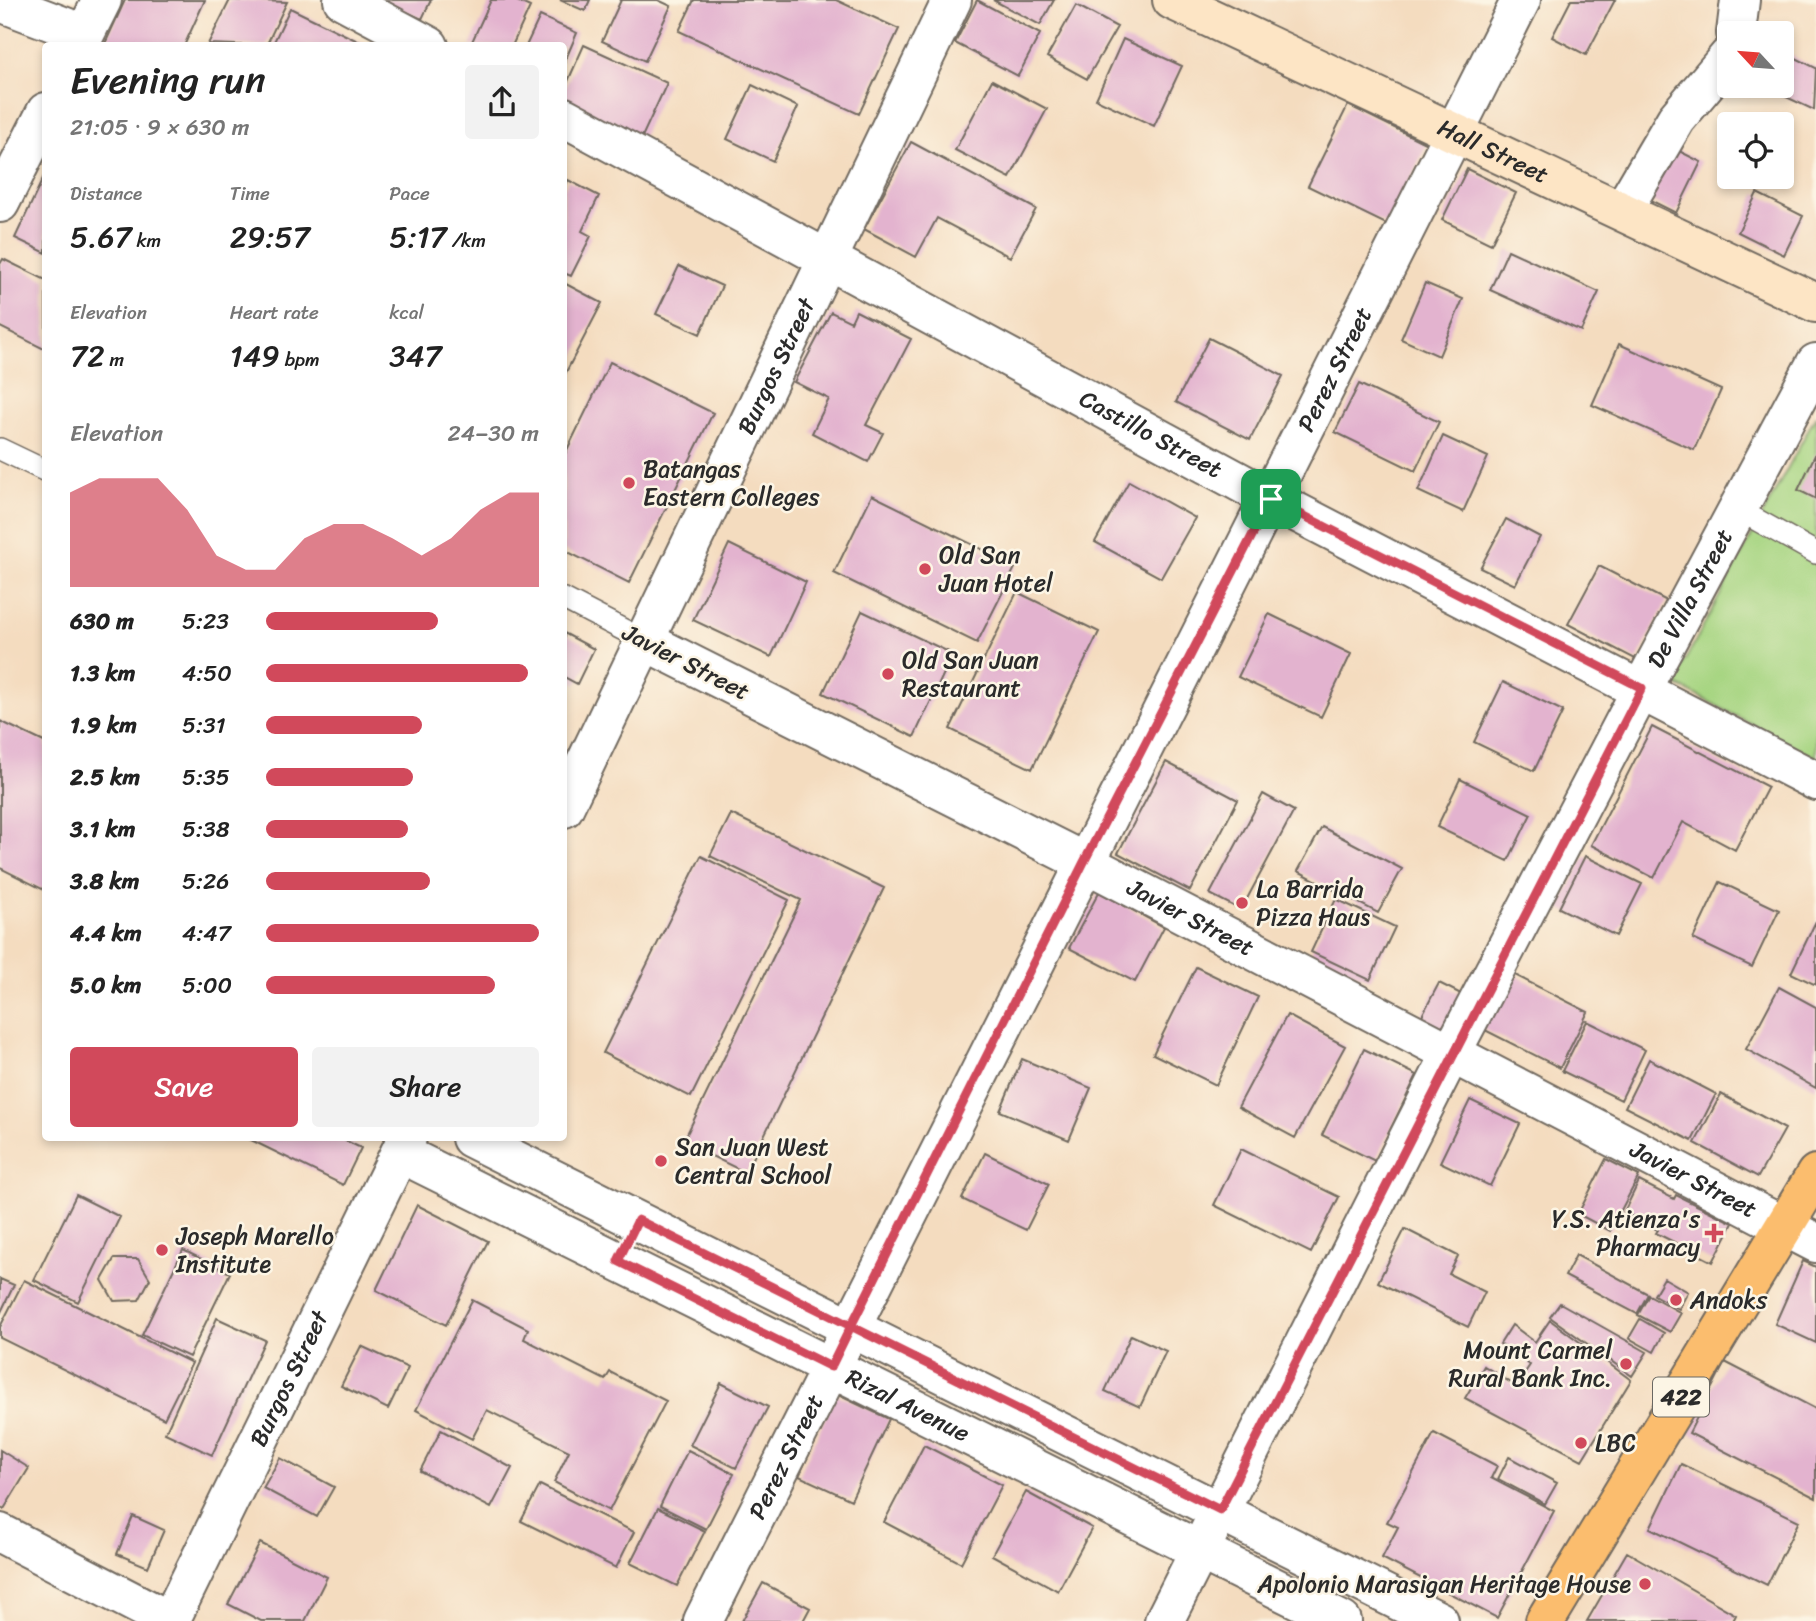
<!DOCTYPE html>
<html lang="en">
<head>
<meta charset="utf-8">
<style>
	body { margin:0; font-family:Sriracha,sans-serif; background:#f2f2f2; color:#222; height:100vh; display:flex; flex-direction:column; font-size:26px; white-space:nowrap }
	* { box-sizing:border-box; margin:0 }
	p { font-size:23px; color:#767676 }
	.icon { flex:none; width:38px; height:38px; fill:none; stroke:currentColor; stroke-width:2; stroke-linecap:round; stroke-linejoin:round }
	.map { position:relative; flex:1; overflow:hidden }
	.panel { position:absolute; left:42px; top:42px; width:525px; height:1099px; display:flex; flex-direction:column; background:#fff; border-radius:7px; box-shadow:0 4px 10px #0003 }
	.panel>* { flex:none }
	.needle { width:46px; rotate:296deg }
	.controls { position:absolute; left:1717px; top:21px; display:grid; gap:14px }
	.controls a { display:grid; place-items:center; width:77px; height:77px; border-radius:7px; background:#fff; box-shadow:0 4px 10px #0003; font-size:35px }
	.pin { position:absolute; display:grid; place-items:center; width:60px; height:60px; color:#fff; margin:-30px; border-radius:14px; box-shadow:0 4px 10px #0006 }
	.round { display:grid; place-items:center; flex:none; width:74px; height:74px; border-radius:7px; background:#f2f2f2 }
	.headline { display:flex; align-items:center; justify-content:space-between; height:119px; padding:0 28px }
	h1 { font-size:38px; font-weight:600; line-height:52px }
	.figures { display:grid; grid-template-columns:repeat(3,1fr); gap:10px; height:119px; padding:7px 28px }
	.figures div { display:grid; align-content:center }
	.figures b { font-size:30px; font-weight:600 }
	.figures small { font-size:19px; font-weight:400 }
	.figures p { font-size:19px }
	.chart { height:196px; padding:14px 28px }
	.chart p { display:flex; justify-content:space-between }
	.chart svg { width:100%; height:126px; margin-top:7px; fill:#d1495b; opacity:.7 }
	.cta { display:flex; gap:14px; margin-top:auto; padding:14px 28px }
	.cta a { flex:1; height:80px; border-radius:7px; background:#d1495b; color:#fff; font-size:28px; font-weight:600; line-height:80px; text-align:center }
	.cta a+a { background:#f2f2f2; color:#222 }
	ul { padding:0 28px; list-style:none; font-size:23px }
	li { display:grid; grid-template-columns:112px 84px 1fr; align-items:center; height:52px }
	li i { height:18px; border-radius:9px; background:#d1495b }
	.map>svg:first-child { display:block }
</style>
</head>
<body>
<div class="map">
<svg width="1816" height="1621" viewBox="0 0 1816 1621">
	<rect width="100%" height="100%" fill="#fcf5e5"/>
	<filter id="ink" filterUnits="userSpaceOnUse"><feTurbulence type="fractalNoise" baseFrequency=".0143" numOctaves="2"/><feDisplacementMap in="SourceGraphic" scale="14" xChannelSelector="R" yChannelSelector="G"/><feConvolveMatrix kernelMatrix="1 2 1 2 8 2 1 2 1" color-interpolation-filters="sRGB"/></filter>
	<filter id="wash" filterUnits="userSpaceOnUse"><feTurbulence type="fractalNoise" baseFrequency=".00686" numOctaves="4" result="noise"/><feDisplacementMap in="SourceGraphic" scale="28" xChannelSelector="R" yChannelSelector="G"/><feGaussianBlur stdDeviation="1.57" result="paint"/><feColorMatrix in="noise" values="0 0 0 0 0 0 0 0 0 0 0 0 0 0 0 0 0 1.4 0 .05"/><feComposite in="paint" operator="in"/></filter>
	<g filter="url(#wash)">
		<rect width="100%" height="100%" fill="#f4dcbf"/>
		<!-- green -->
		<path fill="#a7d582" stroke="#698056" stroke-width="2" d="M1816,415V758L1673,683Z"/>
		<g id="blocks">
			<!-- building -->
			<path fill="#e3b3cf" d="M125,0H205L184,46H104Z
				M230,0L287,2L266,46L208,44Z
				M380,0H431L422,19Z
				M491,0H515L530,7L512,46H470Z
				M560,0H590L585,11Z
				M621,0H658L671,6L645,61L602,41Z
				M694,0H836L899,29L859,114L679,31Z
				M977,0L1040,34L1018,76L955,43Z
				M993,0H1054L1040,25Z
				M1571,0H1615L1586,55L1552,37Z
				M1076,5L1117,27L1087,79L1047,57Z
				M290,8L368,46H272Z
				M540,16L577,33L564,63V46H526Z
				M1123,39L1182,66L1154,126L1096,99Z
				M584,45L667,83L642,137L564,101V90Z
				M1782,51L1816,68L1814,110L1763,86H1782Z
				M992,80L1047,109L1010,178L955,150Z
				M752,85L798,107L773,161L727,139Z
				M1348,105L1427,144L1388,225L1308,186Z
				M911,142L1036,209L1010,257L937,218L916,257L864,229Z
				M1665,144L1701,162L1676,213L1640,195Z
				M1467,169L1516,193L1491,244L1442,220Z
				M46,172V253L15,238Z
				M568,180L599,196L582,231L591,236L571,276L564,273V190Z
				M1757,193L1803,216L1784,255L1738,232Z
				M1508,250L1599,292L1581,331L1490,290Z
				M3,259L46,280V350L0,327V264Z
				M679,266L722,286L700,334L656,314Z
				M564,283L602,303L564,376Z
				M1425,283L1463,299L1439,356L1401,339Z
				M856,311L911,339L866,425L883,433L868,462L812,433L829,399L794,382L831,312L851,322Z
				M1209,338L1283,376L1250,440L1176,402Z
				M1619,344L1721,390L1694,450L1592,405Z
				M610,362L713,413L629,583L564,550V456Z
				M1359,384L1439,422L1415,471L1335,432Z
				M1443,436L1488,457L1463,512L1418,491Z
				M1816,453V499L1798,490Z
				M1129,481L1195,518L1161,578L1095,542Z
				M872,495L1016,566L977,643L834,573Z
				M1506,519L1540,537L1515,585L1480,568Z
				M729,544L806,582L771,657L693,620Z
				M1599,566L1667,601L1637,660L1568,624Z
				M1017,592L1099,632L1032,769L950,729Z
				M862,611L953,654L914,737L823,693Z
				M1269,614L1351,654L1321,717L1238,677Z
				M564,633L594,649L577,684L564,677Z
				M1503,682L1563,711L1534,771L1474,742Z
				M0,721L46,743V891L0,868Z
				M1652,727L1768,787L1735,850L1683,822L1654,878L1591,845Z
				M1166,762L1238,800L1190,891L1118,853Z
				M1460,779L1531,814L1508,861L1437,827Z
				M1263,794L1294,811L1241,910L1210,894Z
				M731,814L884,888L746,1173L683,1142L801,900L710,856Z
				M1322,827L1402,869L1378,913L1298,871Z
				M701,856L789,900L691,1097L603,1053Z
				M1585,856L1642,884L1616,936L1559,908Z
				M1720,882L1779,910L1752,967L1693,939Z
				M1099,892L1164,927L1135,982L1069,948Z
				M1336,899L1395,927L1370,980L1311,952Z
				M1816,921V985L1791,973Z
				M1196,967L1258,997L1216,1085L1153,1054Z
				M1509,972L1588,1012L1560,1068L1481,1028Z
				M1439,983L1475,1001L1452,1044L1417,1025Z
				M1779,987L1816,1007V1088L1746,1049Z
				M1287,1015L1345,1046L1295,1138L1238,1107Z
				M1587,1021L1645,1050L1621,1100L1562,1071Z
				M1364,1049L1417,1075L1375,1161L1322,1135Z
				M1022,1059L1091,1088L1069,1140L1000,1111Z
				M1649,1059L1716,1094L1692,1141L1625,1107Z
				M1721,1094L1785,1129L1758,1177L1695,1143Z
				M1470,1100L1520,1124L1490,1186L1440,1162Z
				M247,1138H340L361,1148L343,1185Z
				M1241,1149L1339,1197L1311,1253L1214,1205Z
				M985,1153L1049,1184L1026,1230L962,1199Z
				M1606,1159L1639,1176L1610,1231L1578,1214Z
				M1639,1181L1674,1199L1676,1195L1733,1223L1713,1262L1656,1233L1658,1230L1624,1212Z
				M76,1195L120,1217L78,1302L34,1280Z
				M417,1205L488,1241L446,1325L376,1290Z
				M1405,1229L1458,1256L1449,1274L1485,1292L1468,1327L1378,1282Z
				M183,1250L230,1273L189,1357L142,1335Z
				M1576,1255L1648,1294L1637,1314L1565,1276Z
				M114,1259H138L150,1279L139,1300L114,1301L102,1280Z
				M1803,1261L1816,1267V1343L1775,1324Z
				M1664,1278L1688,1292L1679,1309L1654,1295Z
				M0,1279L14,1285L0,1314Z
				M24,1280L192,1363L164,1419L0,1338V1327Z
				M1649,1295L1681,1313L1670,1332L1638,1315Z
				M472,1300L528,1329L524,1339L605,1380L610,1372L666,1401L609,1511L554,1482L569,1451L487,1410L472,1439L416,1410Z
				M1560,1303L1647,1352L1632,1376L1550,1317Z
				M217,1318L265,1340L212,1455L165,1433Z
				M1640,1319L1664,1333L1654,1352L1629,1338Z
				M1550,1320L1631,1380L1582,1460L1465,1398L1484,1366L1516,1386L1530,1365L1500,1344L1512,1325L1535,1342Z
				M1131,1335L1166,1351L1140,1407L1105,1391Z
				M361,1346L408,1368L388,1409L341,1386Z
				M1725,1362L1816,1409V1498L1689,1433Z
				M721,1383L768,1407L736,1468L690,1445Z
				M836,1394L889,1419L851,1500L799,1476Z
				M441,1430L512,1468L491,1508L420,1471Z
				M1434,1433L1497,1466L1491,1478L1554,1511L1497,1618L1382,1558L1398,1527L1387,1522Z
				M924,1445L1002,1485L961,1563L884,1522Z
				M0,1450L29,1468L4,1509L0,1507Z
				M688,1450L734,1474L706,1529L660,1506Z
				M1509,1457L1557,1483L1545,1504L1498,1479Z
				M280,1458L334,1487L317,1517L263,1488Z
				M1681,1464L1799,1521L1767,1585L1650,1528Z
				M540,1485L634,1532L616,1568L521,1521Z
				M1026,1492L1092,1528L1058,1591L992,1555Z
				M658,1508L705,1531L677,1586L630,1563Z
				M133,1516L164,1530L148,1567L117,1554Z
				M260,1543L327,1577L305,1621H261L228,1604Z
				M1627,1552L1736,1615L1733,1621H1587Z
				M763,1583L810,1608L803,1621H742Z"/>
		</g>
	</g>
	<g filter="url(#ink)">
		<use href="#blocks" fill-opacity="0" stroke="#71695f" stroke-width="2"/>
		<g fill="none" stroke-linecap="round" stroke-linejoin="round">
			<defs>
				<path id="lane" d="M0,449L46,471
					M1739,510L1816,553
					M564,599L643,640"/>
				<g id="street">
					<path d="M343,0L429,46"/>
					<path d="M0,2L84,34"/>
					<path d="M1736,33L1740,0"/>
					<path d="M79,46L102,0"/>
					<path id="s1" d="M564,117L1271,499L1816,781"/>
					<path d="M0,203L46,112"/>
					<path d="M1622,211L1676,119L1729,56"/>
					<path id="s2" d="M643,640L1084,862L1816,1243"/>
					<path id="s3" d="M564,808L952,0"/>
					<path d="M471,1138L1439,1621"/>
					<path id="s4" d="M400,1153L1342,1621"/>
					<path d="M0,1533L170,1621"/>
					<path id="s5" d="M170,1621L407,1138"/>
					<path id="s6" d="M703,1621L1521,0"/>
					<path id="s7" d="M1164,1621L1452,1052L1642,688L1816,363"/>
				</g>
				<g id="secondary">
					<path id="s8" d="M1172,0L1816,303"/>
				</g>
				<path id="primary" d="M1545,1621L1816,1174"/>
			</defs>
			<!-- lane casing -->
			<use href="#lane" stroke="#71695f" stroke-width="24"/>
			<!-- street casing -->
			<use href="#street" stroke="#71695f" stroke-width="42"/>
			<!-- secondary casing -->
			<use href="#secondary" stroke="#71695f" stroke-width="42"/>
			<!-- primary casing -->
			<use href="#primary" stroke="#71695f" stroke-width="42"/>
			<!-- lane -->
			<use href="#lane" stroke="#fff" stroke-width="21"/>
			<!-- street -->
			<use href="#street" stroke="#fff" stroke-width="38"/>
			<!-- secondary -->
			<use href="#secondary" stroke="#fde5c5" stroke-width="38"/>
			<!-- primary -->
			<use href="#primary" stroke="#fbbd6e" stroke-width="38"/>
		</g>
	</g>
	<g fill="none" stroke-linecap="round" stroke-linejoin="round" filter="url(#ink)">
		<defs>
			<path id="route" d="M1271,499L1084,862L851,1326L831,1367L618,1261L638,1220C831,1318 1026,1413 1220,1510L1642,688L1271,499"/>
		</defs>
		<!-- route casing -->
		<use href="#route" stroke="#fff" stroke-width="14"/>
		<!-- route -->
		<use href="#route" stroke="#d1495b" stroke-width="9"/>
	</g>
	<!-- markers -->
	<g fill="#d1495b" stroke="#fcf5e5" stroke-width="2.5">
		<circle cx="629" cy="483" r="7"/>
		<circle cx="925" cy="569" r="7"/>
		<circle cx="888" cy="674" r="7"/>
		<circle cx="1242" cy="903" r="7"/>
		<circle cx="661" cy="1161" r="7"/>
		<path d="M1710.5 1222.5h7v7h7v7h-7v7h-7v-7h-7v-7h7z"/>
		<circle cx="162" cy="1250" r="7"/>
		<circle cx="1676" cy="1300" r="7"/>
		<circle cx="1626" cy="1364" r="7"/>
		<circle cx="1581" cy="1443" r="7"/>
		<circle cx="1645" cy="1584" r="7"/>
	</g>
	<g text-anchor="middle" stroke-width="5" stroke-linejoin="round" paint-order="stroke">
		<!-- shield labels -->
		<rect fill="#fcf5e5" stroke="#6a6863" stroke-width="2" x="1653" y="1377.5" width="56" height="39" rx="5"/>
		<g font-size="23" font-weight="bold" fill="#2b2b2b">
			<text x="1681" y="1405">422</text>
		</g>
		<!-- street labels -->
		<g font-size="24" fill="#2b2b2b" stroke="#fcf5e5">
			<text dy="8" stroke="none"><textPath href="#s8" startOffset="355">Hall Street</textPath></text>
			<text dy="8" stroke="none"><textPath href="#s3" startOffset="490">Burgos Street</textPath></text>
			<text dy="8" stroke="none"><textPath href="#s6" startOffset="1402">Perez Street</textPath></text>
			<text dy="8" stroke="none"><textPath href="#s1" startOffset="667">Castillo Street</textPath></text>
			<text dy="8" stroke="none"><textPath href="#s7" startOffset="1150">De Villa Street</textPath></text>
			<text transform="translate(686 662) rotate(27)" y="8">Javier Street</text>
			<text dy="8" stroke="none"><textPath href="#s2" startOffset="614">Javier Street</textPath></text>
			<text dy="8" stroke="none"><textPath href="#s2" startOffset="1181">Javier Street</textPath></text>
			<text dy="8" stroke="none"><textPath href="#s5" startOffset="270">Burgos Street</textPath></text>
			<text dy="8" stroke="none"><textPath href="#s4" startOffset="567">Rizal Avenue</textPath></text>
			<text dy="8" stroke="none"><textPath href="#s6" startOffset="184">Perez Street</textPath></text>
		</g>
		<!-- poi labels -->
		<g font-size="24" fill="#2b2b2b" stroke="#fcf5e5" text-anchor="start">
			<text x="643" y="477">Batangas<tspan x="643" dy="28">Eastern Colleges</tspan></text>
			<text x="939" y="563">Old San<tspan x="939" dy="28">Juan Hotel</tspan></text>
			<text x="902" y="668">Old San Juan<tspan x="902" dy="28">Restaurant</tspan></text>
			<text x="1256" y="897">La Barrida<tspan x="1256" dy="28">Pizza Haus</tspan></text>
			<text x="675" y="1155">San Juan West<tspan x="675" dy="28">Central School</tspan></text>
			<text x="1700" y="1227" text-anchor="end">Y.S. Atienza's<tspan x="1700" dy="28">Pharmacy</tspan></text>
			<text x="176" y="1244">Joseph Marello<tspan x="176" dy="28">Institute</tspan></text>
			<text x="1690" y="1308">Andoks</text>
			<text x="1612" y="1358" text-anchor="end">Mount Carmel<tspan x="1612" dy="28">Rural Bank Inc.</tspan></text>
			<text x="1595" y="1451">LBC</text>
			<text x="1631" y="1592" text-anchor="end">Apolonio Marasigan Heritage House</text>
		</g>
	</g>
</svg>
<div class="controls">
<a><svg class="needle" viewBox="-14 -14 28 28"><path d="M0-13l5 13h-10z" fill="#e53935"/><path d="M0 13l5-13h-10z" fill="#767676"/></svg></a>
<a><svg class="icon" aria-label="locate" viewBox="0 0 24 24"><circle cx="12" cy="12" r="6"/><path d="M12 2v4M12 18v4M2 12h4M18 12h4"/></svg></a>
</div>
<div class="pin" style="left:1271px;top:499px;background:#1e9e55"><svg class="icon" aria-label="arrive" viewBox="0 0 24 24"><path d="M6 21V4h12l-3 4 3 4H6"/></svg></div>
<section class="panel">
<div class="headline"><div><h1>Evening run</h1><p>21:05 · 9 × 630 m</p></div><a class="round"><svg class="icon" aria-label="share" viewBox="0 0 24 24"><path d="M12 15V3M7 8l5-5 5 5M5 13v7h14v-7"/></svg></a></div>
<div class="figures">
<div><p>Distance</p><b>5.67<small> km</small></b></div>
<div><p>Time</p><b>29:57</b></div>
<div><p>Pace</p><b>5:17<small> /km</small></b></div>
</div>
<div class="figures">
<div><p>Elevation</p><b>72<small> m</small></b></div>
<div><p>Heart rate</p><b>149<small> bpm</small></b></div>
<div><p>kcal</p><b>347</b></div>
</div>
<div class="chart"><p><span>Elevation</span>24–30 m</p>
<svg viewBox="0 0 160 44" preserveAspectRatio="none"><path d="M0 44V11L10 6L20 6L30 6L40 17L50 33L60 38L70 38L80 27L90 22L100 22L110 27L120 33L130 27L140 17L150 11L160 11V44z"/></svg>
</div>
<ul>
<li><b>630 m</b>5:23<i style="width:63%"></i></li>
<li><b>1.3 km</b>4:50<i style="width:96%"></i></li>
<li><b>1.9 km</b>5:31<i style="width:57%"></i></li>
<li><b>2.5 km</b>5:35<i style="width:54%"></i></li>
<li><b>3.1 km</b>5:38<i style="width:52%"></i></li>
<li><b>3.8 km</b>5:26<i style="width:60%"></i></li>
<li><b>4.4 km</b>4:47<i style="width:100%"></i></li>
<li><b>5.0 km</b>5:00<i style="width:84%"></i></li>
</ul>
<div class="cta"><a>Save</a><a>Share</a></div>
</section>
</div>
</body>
</html>
